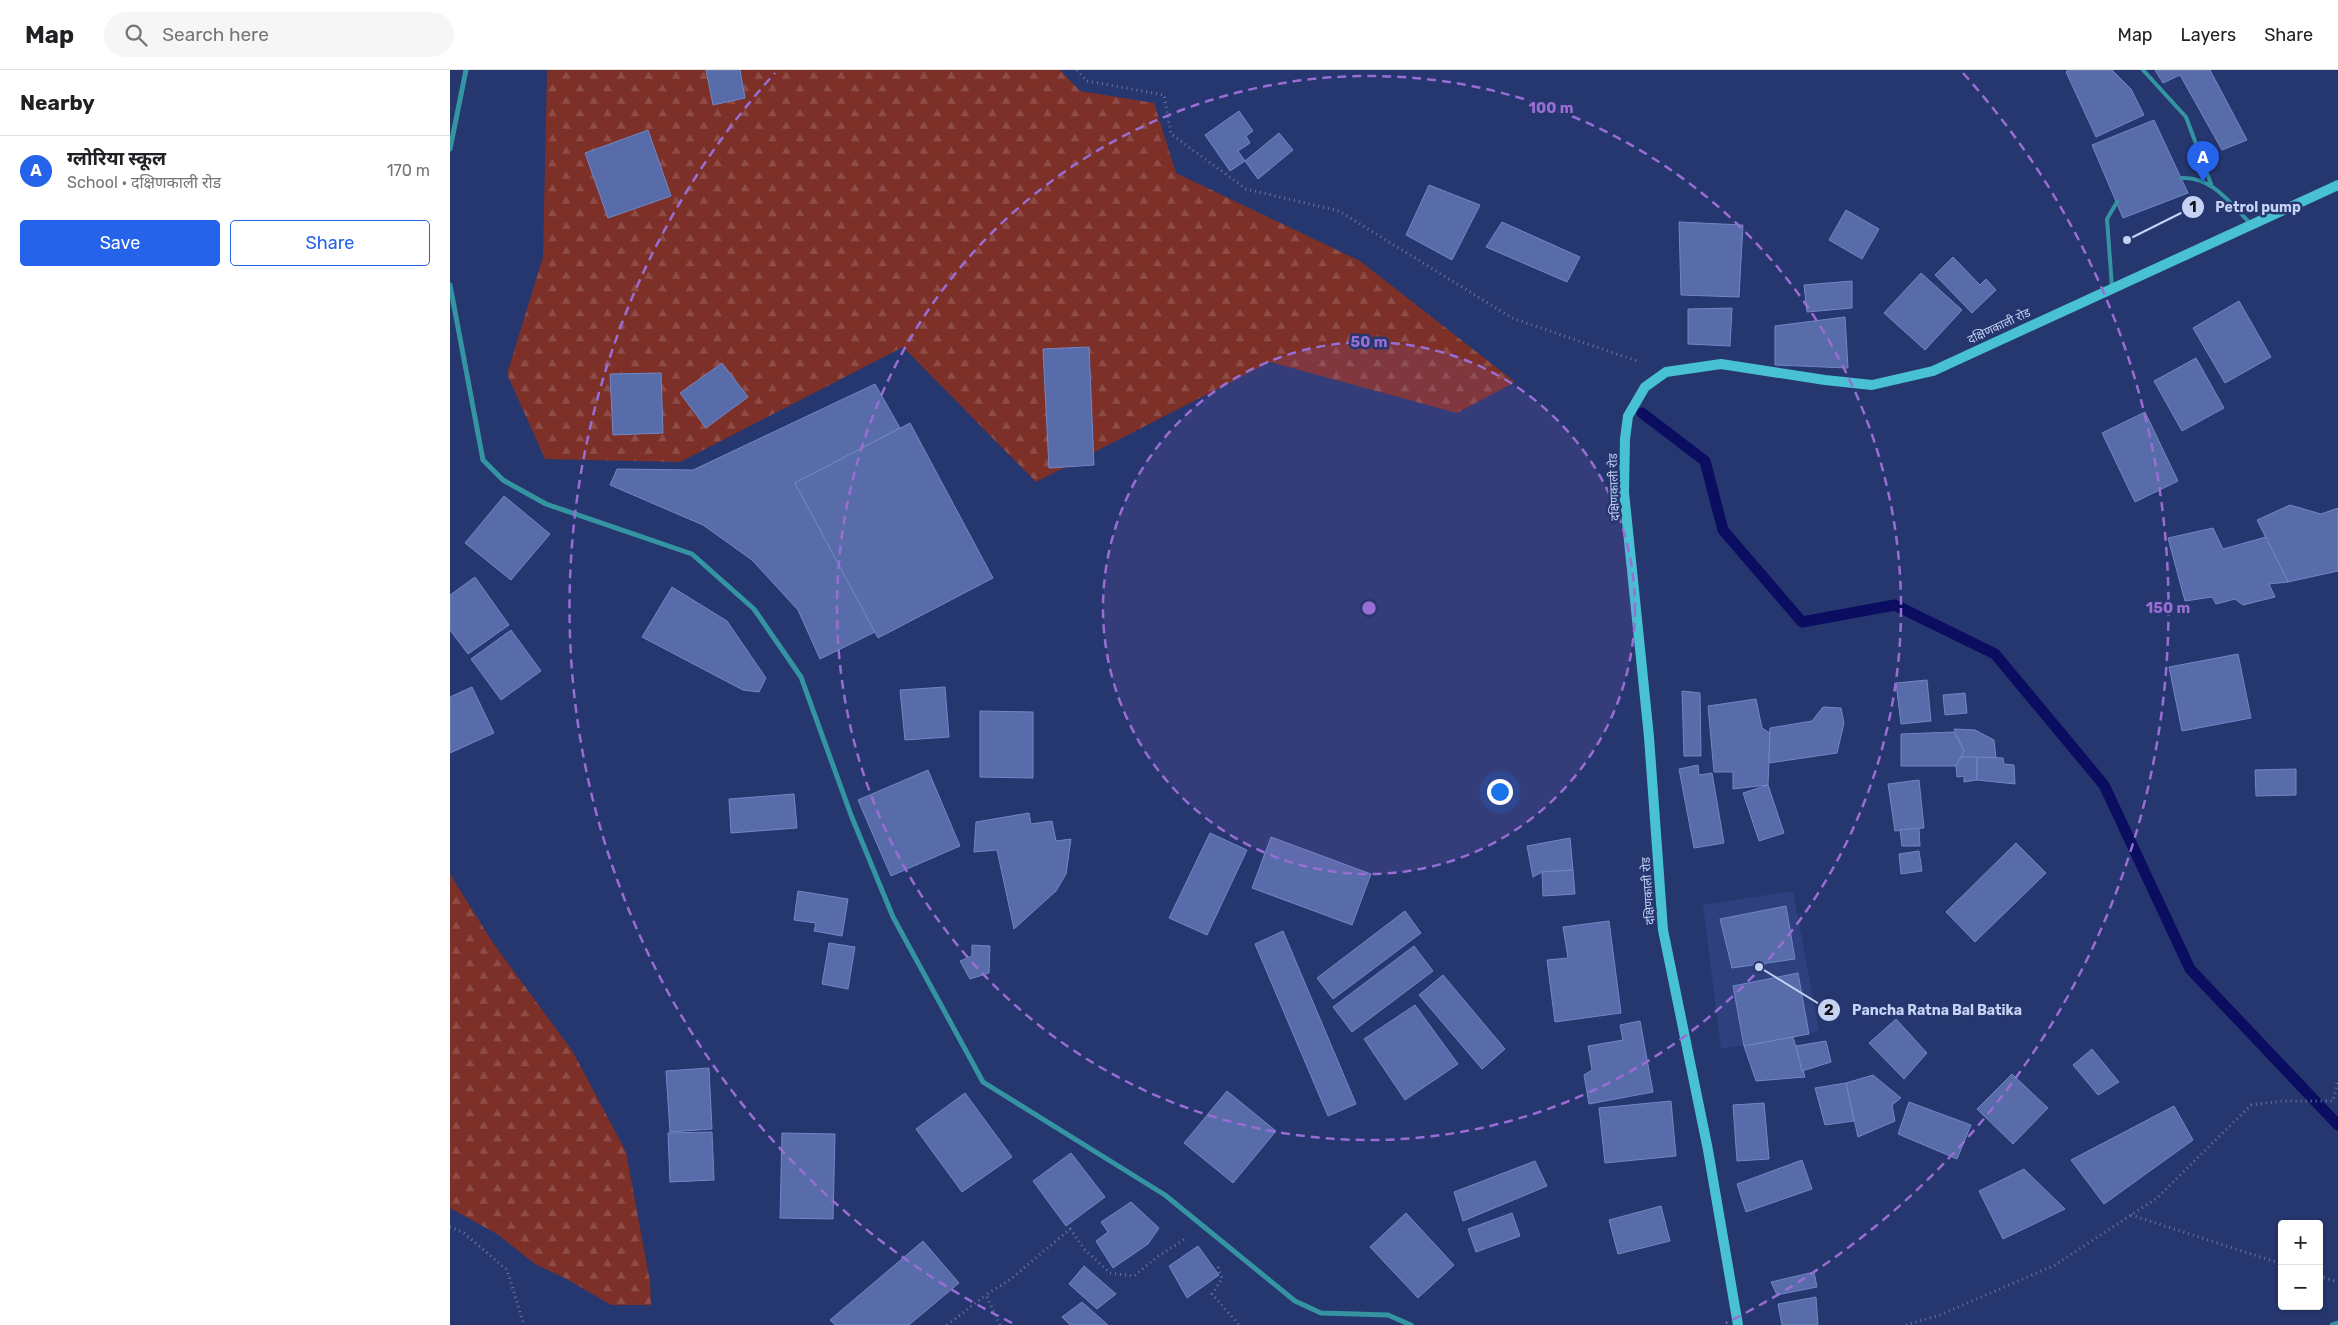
<!DOCTYPE html>
<meta charset="utf-8">
<style>
body{margin:0;font-family:Rubik,"Noto Sans Devanagari",sans-serif;background:#f6f6f6;color:#202124}
.controls{position:absolute;right:15px;bottom:15px;display:grid;overflow:hidden;border-radius:5px;box-shadow:0 1px 4px #0004}
.controls button{width:45px;height:45px;display:grid;place-items:center;padding:0;border:0;border-bottom:1px solid #e0e0e0;background:#fff;color:#202124;font:25px sans-serif}
.you{position:absolute;left:1049px;top:721px;width:18px;height:18px;margin:-12px;border:4px solid #fff;border-radius:50%;background:#1a73e8;box-shadow:0 0 0 8px #1a73e833}
.badge{display:grid;place-items:center;width:32px;height:32px;border-radius:50%;background:#2563eb;color:#fff;font-size:16px;font-weight:700}
.pin{position:absolute;translate:-50% -41px;filter:drop-shadow(0 1px 2px #0008)}
.pin::after{content:'';position:absolute;top:26px;width:18px;height:15px;background:inherit;clip-path:polygon(0 0,100% 0,50% 100%)}
.list{margin:0;padding:0;list-style:none}
h2{display:flex;justify-content:space-between;align-items:center;height:65px;margin:0;padding:0 20px;font-size:21px}
h2 small{font-size:16px;font-weight:400;color:#757577}
.list li{display:grid;grid-template-columns:32px 1fr auto;gap:15px;align-items:center;box-sizing:border-box;height:70px;padding:0 20px;border-top:1px solid #e0e0e0}
.list b{display:block;font-size:19px;white-space:nowrap}
.list p{margin:0;font-size:16px;white-space:nowrap;color:#757577}
.list em{font-size:16px;font-style:normal;color:#757577}
.actions{display:flex;gap:10px;padding:15px 20px}
.actions a{flex:1;padding:11px 0;border:1px solid #2563eb;border-radius:5px;text-align:center;font-size:18px;color:#2563eb}
.actions .main{background:#2563eb;color:#fff}
.icon{flex:none;width:28px;height:28px;fill:none;stroke:currentColor;stroke-width:2;stroke-linecap:round;stroke-linejoin:round}
.map{position:relative;flex:none;width:1888px;height:1255px;overflow:hidden}
header{display:flex;align-items:center;gap:30px;box-sizing:border-box;height:70px;padding:0 25px;background:#fff;border-bottom:1px solid #e0e0e0}
header strong{font-size:24px}
nav{display:flex;gap:28px;margin-inline-start:auto;font-size:18px}
.search{width:350px;height:45px;background:#f6f6f6;display:flex;align-items:center;gap:12px;box-sizing:border-box;padding:0 18px;border-radius:28px;color:#757577;font-size:19px}
main{display:flex}
aside{flex:1;background:#fff}
.map>svg:first-child{display:block}
</style>
<header>
<strong>Map</strong>
<div class="search"><svg class="icon" aria-label="search" viewBox="0 0 24 24"><circle cx="10" cy="10" r="6"/><path d="M15 15l6 6"/></svg>Search here</div>
<nav><a>Map</a><a>Layers</a><a>Share</a></nav>
</header>
<main>
<aside>
<h2>Nearby<small></small></h2>
<ul class="list">
<li><span class="badge">A</span><div><b>ग्लोरिया स्कूल</b><p>School · दक्षिणकाली रोड</p></div><em>170 m</em></li>
</ul>
<div class="actions"><a class="main">Save</a><a>Share</a></div>
</aside>
<div class="map">
<svg width="1888" height="1255" viewBox="0 0 1888 1255">
<defs>
<pattern id="forest-firs" width="22" height="20" patternUnits="userSpaceOnUse" patternTransform="scale(1.25)"><rect width="22" height="20" fill="#7d3028"/><path d="M5 1l3.5 6h-7zM16 11l3.5 6h-7z" fill="#8e4d48"/></pattern>
</defs>
<rect width="100%" height="100%" fill="#26366e"/>
<polygon fill="#2e417e" points="1343,821 1369,960 1359,964 1271,979 1253,835"/>
<g fill="url(#forest-firs)">
<polygon points="97,0 610,0 630,21 704,33 726,103 910,191 1065,312 1007,343 820,292 586,412 453,277 230,392 95,389 57,304 93,187"/>
<polygon points="0,804 43,873 123,982 176,1082 200,1212 201,1235 161,1235 115,1208 85,1194 47,1164 0,1138"/>
</g>
<g fill="none" stroke-linecap="round" stroke-linejoin="round">
<polyline stroke="#0a0d60" stroke-width="11" points="1192,343 1255,391 1273,460 1352,552 1445,535 1545,584 1654,715 1740,899 1888,1055"/>
</g>
<g fill="#586ca9" stroke="#7187c6">
<polygon points="256,0 290,0 295,28 263,35"/>
<polygon points="1618,0 1662,0 1681,19 1694,45 1646,67 1616,2"/>
<polygon points="1705,0 1760,0 1797,70 1772,80 1730,5 1713,13"/>
<polygon points="789,41 803,61 796,66 800,73 788,81 795,91 780,101 755,65"/>
<polygon points="1704,50 1738,123 1673,148 1642,75"/>
<polygon points="198,60 221,126 158,148 135,83"/>
<polygon points="829,63 843,80 808,109 795,91"/>
<polygon points="979,115 1030,135 1002,190 956,165"/>
<polygon points="1396,140 1429,159 1412,189 1379,170"/>
<polygon points="1052,152 1130,187 1117,212 1036,177"/>
<polygon points="1229,152 1293,155 1289,227 1231,225"/>
<polygon points="1503,187 1530,215 1536,209 1546,220 1522,243 1485,205"/>
<polygon points="1471,203 1512,240 1475,280 1434,243"/>
<polygon points="1402,211 1402,238 1357,242 1354,215"/>
<polygon points="1789,231 1821,287 1775,313 1743,258"/>
<polygon points="1282,238 1280,276 1238,274 1238,239"/>
<polygon points="1395,247 1398,298 1325,295 1325,256"/>
<polygon points="639,277 644,395 599,398 593,279"/>
<polygon points="1746,288 1774,338 1732,361 1704,311"/>
<polygon points="272,293 298,327 256,358 230,323"/>
<polygon points="211,303 213,363 163,365 160,304"/>
<polygon points="425,314 450,358 345,413 425,562 370,589 348,540 302,490 253,455 160,415 167,399 243,400"/>
<polygon points="1695,342 1728,411 1685,432 1652,363"/>
<polygon points="460,353 543,508 428,568 345,413"/>
<polygon points="54,426 100,464 61,510 15,473"/>
<polygon points="1840,435 1871,444 1888,438 1888,501 1838,512 1807,450"/>
<polygon points="1763,458 1773,479 1816,467 1838,512 1819,514 1825,527 1793,535 1785,529 1766,534 1762,527 1735,531 1718,468"/>
<polygon points="25,507 59,555 18,584 0,560 0,525"/>
<polygon points="222,517 277,551 316,608 309,622 293,620 192,567"/>
<polygon points="61,560 91,601 51,630 21,589"/>
<polygon points="1788,584 1801,648 1732,661 1719,597"/>
<polygon points="1477,610 1481,651 1451,654 1446,613"/>
<polygon points="22,617 44,663 0,683 0,627"/>
<polygon points="495,617 499,667 455,670 450,620"/>
<polygon points="1232,621 1250,623 1251,686 1234,686"/>
<polygon points="1515,623 1517,643 1495,645 1493,625"/>
<polygon points="1306,629 1312,658 1320,663 1318,715 1283,719 1283,702 1264,702 1258,636"/>
<polygon points="1373,637 1391,638 1394,653 1387,683 1319,693 1320,658 1362,651"/>
<polygon points="530,641 583,642 583,708 530,707"/>
<polygon points="1504,659 1525,660 1544,670 1546,688 1511,687 1514,681"/>
<polygon points="1504,662 1514,681 1506,696 1451,696 1451,664"/>
<polygon points="1511,687 1527,687 1527,710 1514,712 1514,706 1507,707 1506,696"/>
<polygon points="1527,687 1553,688 1554,694 1564,695 1565,714 1527,710"/>
<polygon points="1248,695 1249,705 1262,703 1274,773 1244,778 1229,699"/>
<polygon points="1846,699 1846,725 1806,726 1805,700"/>
<polygon points="478,700 510,776 441,806 408,730"/>
<polygon points="1469,710 1474,758 1445,761 1438,714"/>
<polygon points="1318,715 1334,763 1309,771 1293,723"/>
<polygon points="344,724 347,758 281,763 279,729"/>
<polygon points="579,743 581,754 602,751 606,771 621,769 616,804 606,821 564,859 547,780 524,782 526,752"/>
<polygon points="1469,758 1470,776 1452,776 1450,760"/>
<polygon points="760,763 797,780 757,865 719,848"/>
<polygon points="821,767 921,804 902,855 802,818"/>
<polygon points="1120,768 1123,800 1092,802 1083,807 1077,776"/>
<polygon points="1566,773 1596,803 1525,872 1496,842"/>
<polygon points="1469,781 1472,801 1451,804 1449,784"/>
<polygon points="1123,800 1125,824 1093,826 1092,802"/>
<polygon points="348,821 398,829 392,866 364,861 366,853 344,850"/>
<polygon points="1336,836 1345,889 1282,898 1270,849"/>
<polygon points="955,841 971,863 883,929 867,908"/>
<polygon points="1159,851 1171,943 1105,952 1097,890 1118,888 1113,857"/>
<polygon points="833,861 906,1034 878,1046 805,874"/>
<polygon points="379,873 405,877 398,919 372,914"/>
<polygon points="522,875 540,876 539,903 520,909 510,891 522,886"/>
<polygon points="964,876 983,901 902,962 883,937"/>
<polygon points="1348,903 1359,964 1294,976 1283,916"/>
<polygon points="993,905 1055,979 1032,999 969,925"/>
<polygon points="965,935 1008,994 955,1030 914,969"/>
<polygon points="1446,949 1477,983 1454,1009 1419,973"/>
<polygon points="1190,951 1203,1022 1139,1034 1134,1005 1142,1000 1138,976 1173,970 1170,955"/>
<polygon points="1343,967 1355,1007 1306,1011 1294,976"/>
<polygon points="1376,971 1381,992 1352,1001 1346,976"/>
<polygon points="1642,979 1669,1012 1648,1025 1623,995"/>
<polygon points="259,998 262,1059 220,1062 216,1001"/>
<polygon points="1562,1004 1598,1038 1563,1074 1527,1039"/>
<polygon points="1423,1005 1451,1028 1442,1035 1445,1051 1408,1067 1396,1013"/>
<polygon points="1396,1013 1404,1051 1375,1055 1365,1018"/>
<polygon points="777,1021 826,1061 783,1113 734,1073"/>
<polygon points="515,1023 562,1087 512,1122 466,1059"/>
<polygon points="1221,1031 1226,1086 1155,1093 1149,1038"/>
<polygon points="1459,1032 1521,1055 1507,1089 1448,1064"/>
<polygon points="1314,1033 1319,1089 1287,1091 1283,1035"/>
<polygon points="1724,1036 1743,1070 1654,1134 1621,1090"/>
<polygon points="262,1062 264,1110 220,1112 218,1063"/>
<polygon points="332,1063 385,1064 383,1149 330,1148"/>
<polygon points="621,1083 655,1127 616,1156 583,1111"/>
<polygon points="1352,1090 1362,1119 1296,1142 1287,1114"/>
<polygon points="1085,1091 1097,1116 1013,1151 1004,1122"/>
<polygon points="1574,1099 1615,1139 1553,1169 1529,1121"/>
<polygon points="681,1132 709,1158 698,1174 663,1198 646,1171 658,1162 651,1152"/>
<polygon points="1211,1136 1220,1171 1168,1184 1159,1150"/>
<polygon points="956,1143 1004,1195 968,1228 920,1177"/>
<polygon points="1062,1143 1070,1166 1026,1182 1018,1159"/>
<polygon points="473,1171 509,1213 459,1255 385,1255 380,1250"/>
<polygon points="748,1176 769,1205 737,1228 719,1196"/>
<polygon points="634,1196 666,1224 647,1239 619,1214"/>
<polygon points="1364,1202 1367,1217 1327,1225 1321,1212"/>
<polygon points="1366,1227 1368,1255 1332,1255 1328,1234"/>
<polygon points="632,1232 658,1255 620,1255 612,1247"/>
</g>
<g fill="none" stroke-linecap="round" stroke-linejoin="round">
<g stroke="#6876a5" stroke-width="3" stroke-dasharray="1 4" stroke-linecap="butt">
<polyline points="627,0 637,11 714,25 721,64 796,119 889,141 1062,248 1190,292"/>
<polyline points="1681,1145 1832,1194"/>
<polyline points="0,1157 14,1163 57,1200 74,1255"/>
<polyline points="768,1197 772,1209 762,1224 789,1255"/>
<polyline points="1869,1206 1888,1212"/>
<polyline points="497,1255 536,1225"/>
<polyline points="550,1255 536,1225 561,1209 620,1159 635,1180 660,1203 684,1206 707,1187 736,1168"/>
<polyline points="1456,1255 1490,1245 1605,1195 1707,1128 1801,1035 1832,1031 1883,1031 1888,1010"/>
</g>
<g stroke="#3494a2" stroke-width="4">
<polyline points="1693,0 1736,47 1761,114"/>
<path d="M1731,108C1762,106 1780,133 1800,153"/>
<polyline points="1662,217 1657,149 1667,132"/>
</g>
<g stroke="#3494a2" stroke-width="5">
<polyline points="0,79 16,0"/>
<polyline points="0,215 33,390 53,410 96,434 242,484 304,539 351,607 401,745 443,847 533,1012 715,1125 845,1231 871,1243 938,1245 961,1255"/>
<polyline points="1882,1255 1888,1253"/>
</g>
<polyline stroke="#48c1d3" stroke-width="10" points="1288,1255 1258,1080 1213,860 1199,667 1174,422 1175,369 1178,346 1195,317 1216,302 1271,294 1375,310 1422,315 1483,301 1888,115"/>
</g>
<circle cx="919" cy="538" r="266" fill="#996ed4" fill-opacity=".12"/>
<g fill="none" stroke="#996ed4" stroke-width="2.5" stroke-dasharray="9 6">
<circle cx="919" cy="538" r="266"/>
<circle cx="919" cy="538" r="532"/>
<path d="M562 1253A799 799 0 0 1 325 3M1513 3A799 799 0 0 1 1276 1253"/>
</g>
<g text-anchor="middle" stroke-width="5" stroke-linejoin="round" paint-order="stroke">
<g font-size="12" fill="#c5d2f4" stroke="#26366e">
<text transform="translate(1549 256) rotate(-25)" y="4">दक्षिणकाली रोड</text>
<text transform="translate(1164 417) rotate(-92)" y="4">दक्षिणकाली रोड</text>
<text transform="translate(1198 821) rotate(-94)" y="4">दक्षिणकाली रोड</text>
</g>
</g>
<circle cx="919" cy="538" r="8" fill="#996ed4" stroke="#26366e" stroke-width="2.5"/>
<g font-size="15" text-anchor="middle" font-weight="bold" fill="#996ed4" stroke="#26366e" stroke-width="5" stroke-linejoin="round" paint-order="stroke">
<text x="1101" y="43">100 m</text>
<text x="919" y="277">50 m</text>
<text x="1718" y="543">150 m</text>
</g>
<path fill="none" stroke="#c5d2f4" stroke-width="2" d="M1677 170L1743 137M1309 897L1379 940"/>
<g fill="#c5d2f4" stroke="#26366e" stroke-width="2">
<circle cx="1677" cy="170" r="5"/>
<circle cx="1309" cy="897" r="5"/>
<circle cx="1743" cy="137" r="12"/>
<circle cx="1379" cy="940" r="12"/>
</g>
<g font-size="15" text-anchor="middle" font-weight="bold" fill="#111">
<text x="1743" y="142">1</text>
<text x="1379" y="945">2</text>
</g>
<g font-size="14" text-anchor="middle" font-weight="bold" fill="#c5d2f4" stroke="#26366e" stroke-width="5" stroke-linejoin="round" paint-order="stroke">
<text x="1808" y="142">Petrol pump</text>
<text x="1487" y="945">Pancha Ratna Bal Batika</text>
</g>
</svg>
<div class="controls">
<button>+</button>
<button>−</button>
</div>
<div class="you"></div>
<div class="pin badge" style="left:1753px;top:112px">A</div>
</div>
</main>
